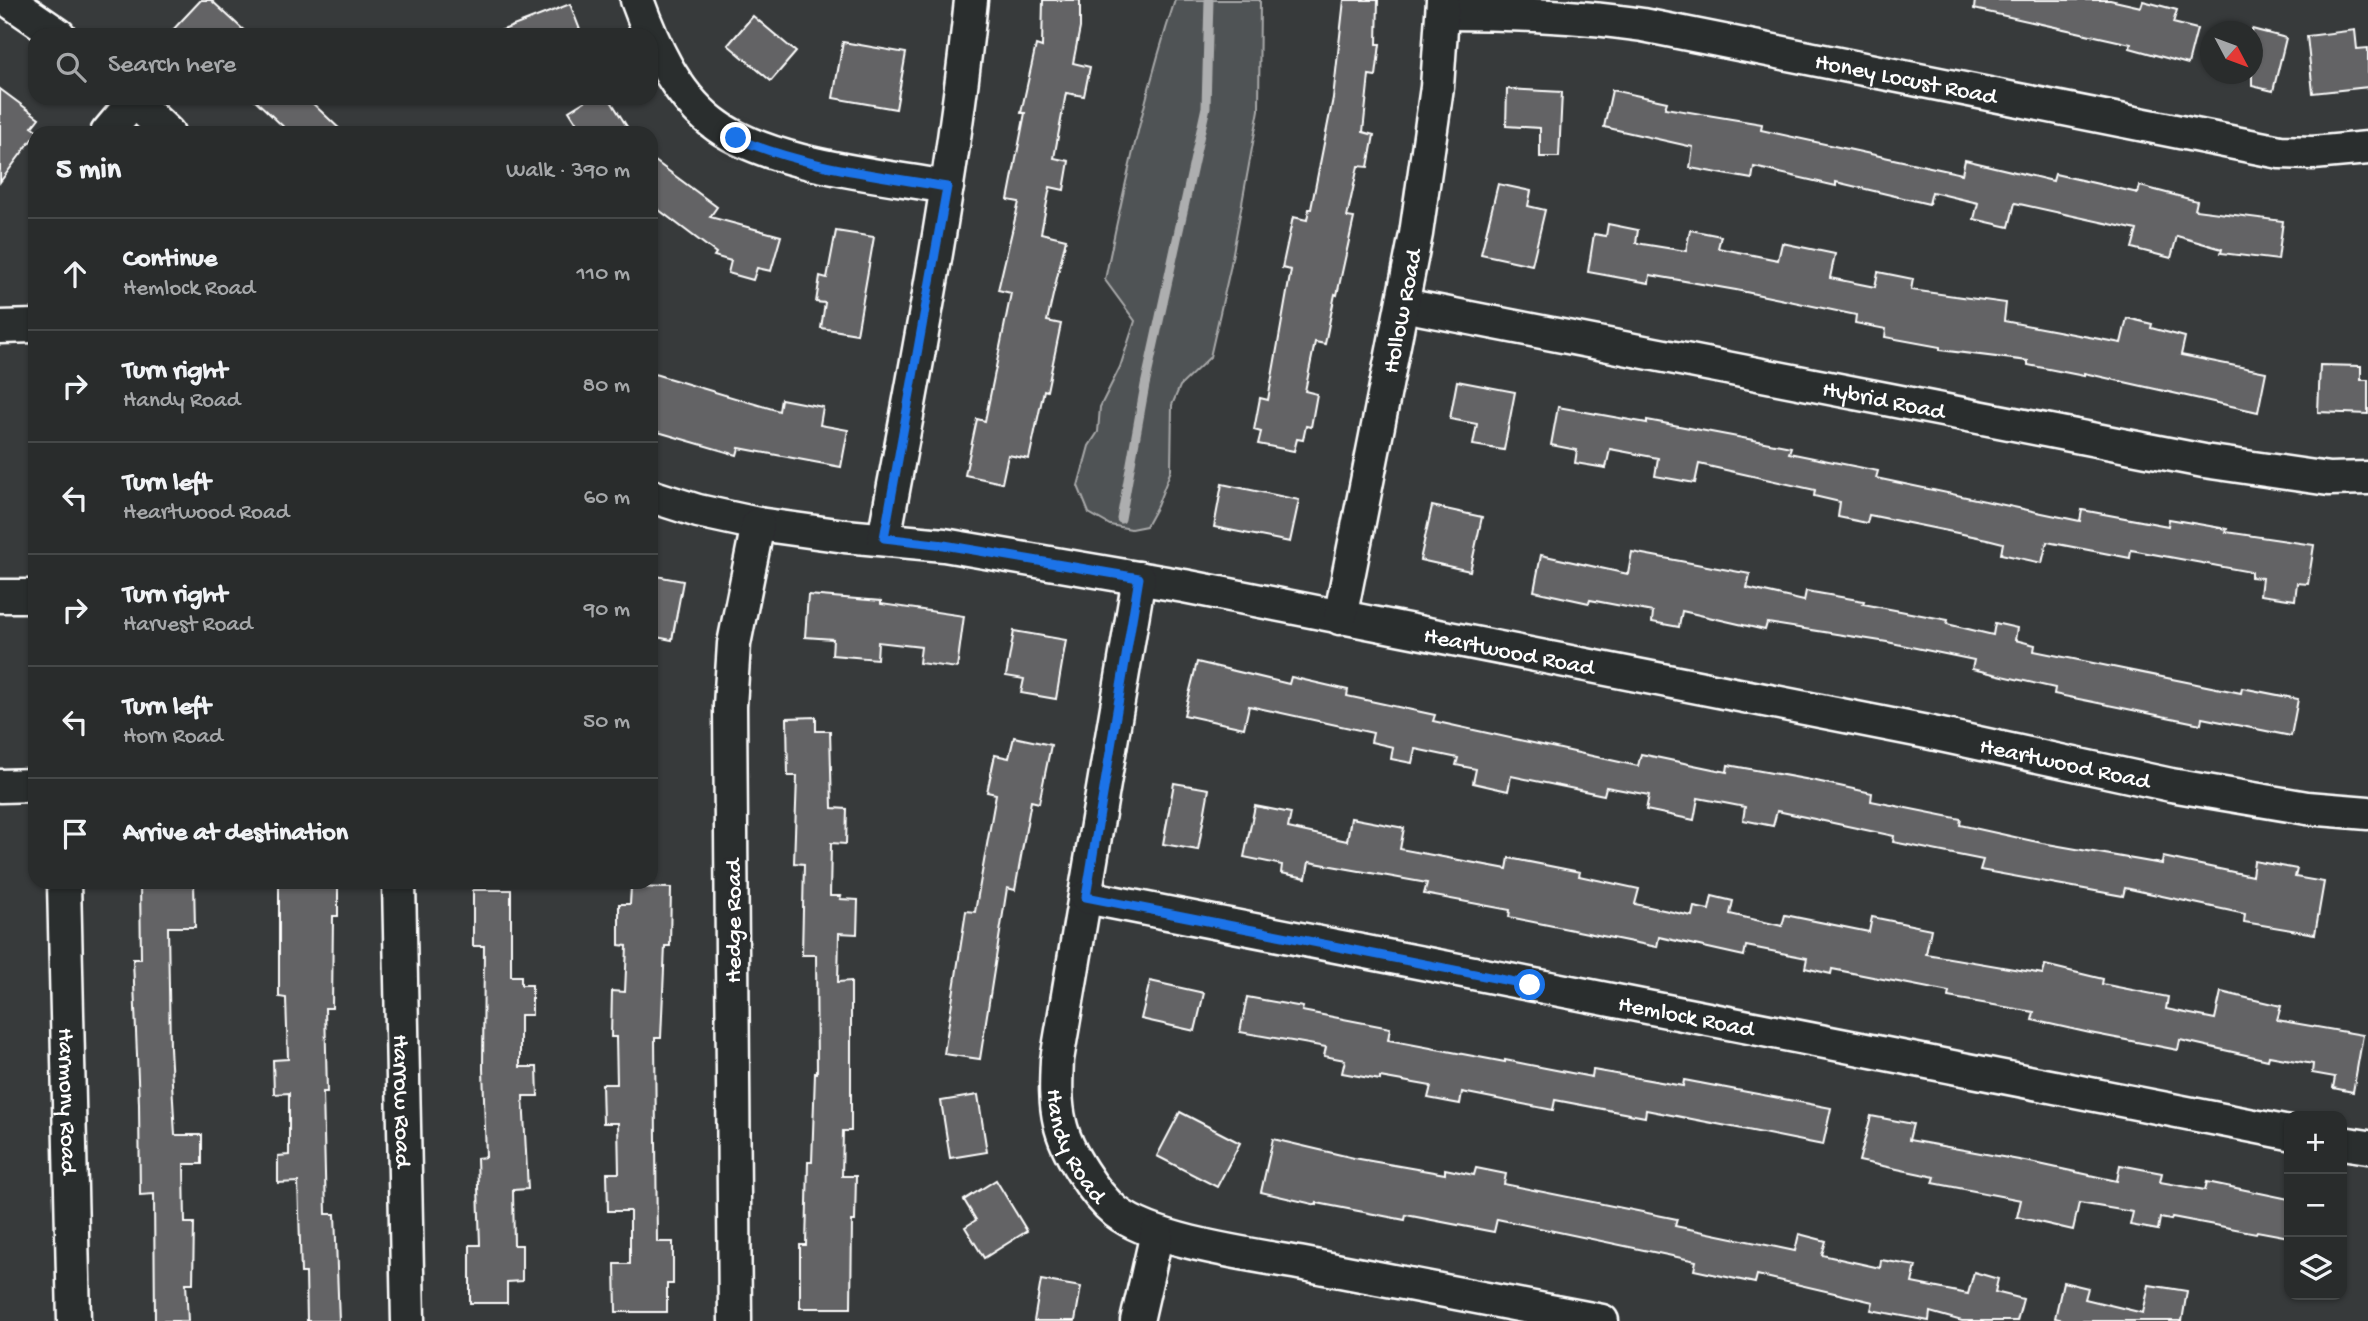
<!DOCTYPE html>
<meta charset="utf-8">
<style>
body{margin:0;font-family:"Gochi Hand",sans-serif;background:#313434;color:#f1f3f6}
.controls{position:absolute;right:21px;bottom:21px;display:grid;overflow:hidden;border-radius:14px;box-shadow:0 2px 5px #0004}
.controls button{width:63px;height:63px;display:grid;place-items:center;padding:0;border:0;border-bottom:2px solid #454848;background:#292c2c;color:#f1f3f6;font:35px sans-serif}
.compass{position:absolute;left:2200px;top:21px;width:63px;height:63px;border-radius:50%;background:#292c2c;box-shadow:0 2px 5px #0004;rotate:131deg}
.stop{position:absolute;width:21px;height:21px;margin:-16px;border:5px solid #1a73e8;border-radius:50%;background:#fff}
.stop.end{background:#1a73e8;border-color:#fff;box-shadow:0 2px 7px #0008}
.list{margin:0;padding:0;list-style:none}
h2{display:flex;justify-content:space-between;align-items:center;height:91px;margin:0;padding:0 28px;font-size:30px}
h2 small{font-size:23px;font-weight:400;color:#a5a7a9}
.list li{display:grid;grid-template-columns:46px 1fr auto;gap:21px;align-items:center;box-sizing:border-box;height:112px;padding:0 28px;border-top:2px solid #454848}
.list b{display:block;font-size:26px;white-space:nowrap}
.list p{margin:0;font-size:23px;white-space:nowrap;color:#a5a7a9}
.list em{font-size:23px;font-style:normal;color:#a5a7a9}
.icon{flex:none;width:38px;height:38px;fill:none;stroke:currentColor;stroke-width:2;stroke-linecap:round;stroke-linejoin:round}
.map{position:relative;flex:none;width:2368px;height:1321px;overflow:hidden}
.search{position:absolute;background:#292c2c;box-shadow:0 2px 5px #0004;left:28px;top:28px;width:630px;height:77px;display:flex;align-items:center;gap:18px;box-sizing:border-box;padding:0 24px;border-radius:21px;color:#a5a7a9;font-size:26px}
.panel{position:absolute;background:#292c2c;box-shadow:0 2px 5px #0004;left:28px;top:126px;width:630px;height:763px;border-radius:21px}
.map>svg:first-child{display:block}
</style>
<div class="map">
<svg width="2368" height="1321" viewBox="0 0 2368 1321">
<rect width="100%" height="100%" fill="#373a3b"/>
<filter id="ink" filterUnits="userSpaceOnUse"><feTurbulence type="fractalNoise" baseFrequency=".0143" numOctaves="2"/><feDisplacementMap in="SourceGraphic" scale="14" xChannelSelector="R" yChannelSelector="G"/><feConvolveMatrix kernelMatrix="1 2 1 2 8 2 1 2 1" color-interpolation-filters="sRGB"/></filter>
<g filter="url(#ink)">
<path fill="#505354" stroke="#a8a9aa" stroke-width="2" d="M1175,0H1260L1259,110L1230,269L1210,357L1180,386L1172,405L1171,470L1157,506L1146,526L1131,529L1110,525L1089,513L1078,486L1089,446L1098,432L1100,407L1120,367L1135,321L1105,280C1124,185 1145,92 1175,0Z"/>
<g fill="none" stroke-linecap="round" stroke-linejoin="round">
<polyline stroke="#adaeaf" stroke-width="9" points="1121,519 1145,385 1206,107 1209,0"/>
</g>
<g fill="#636465" stroke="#fff" stroke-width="2">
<polygon points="201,0 211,0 249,35 168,35"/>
<polygon points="1043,0 1080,0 1080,28 1073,63 1090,67 1084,96 1066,93 1054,158 1069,161 1064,190 1050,187 1041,233 1066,239 1047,321 1061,324 1047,391 1044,390 1029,459 1008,455 1002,483 965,475 977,419 985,421 1011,293 998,290 1019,202 1008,200 1025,113 1021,113 1036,45 1042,47"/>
<polygon points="1344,0 1378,0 1377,44 1380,44 1376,76 1369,75 1363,132 1374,135 1368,167 1358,166 1347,217 1354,218 1337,295 1335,294 1325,344 1315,342 1305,391 1317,394 1311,427 1306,426 1303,440 1297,439 1294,451 1258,444 1261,432 1254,430 1260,398 1268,400 1291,270 1282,268 1293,217 1307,220 1309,209 1311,209 1333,98"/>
<polygon points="1975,0 2110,0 2141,7 2143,1 2177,10 2173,23 2197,29 2188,64 2130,48 2131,44 1974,9"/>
<polygon points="570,4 582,35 495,35 495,33"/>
<polygon points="753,16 796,52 771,81 728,45"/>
<polygon points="2252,29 2286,38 2273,91 2252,86"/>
<polygon points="2355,30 2357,49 2368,48 2368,87 2313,93 2307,36"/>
<polygon points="843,42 906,53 896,109 833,98"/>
<polygon points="0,89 39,118 32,127 38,131 0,182"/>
<polygon points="1507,89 1562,92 1559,157 1540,157 1540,128 1506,126"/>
<polygon points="1612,90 1667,102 1665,108 1762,124 1761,130 1962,174 1965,160 2053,181 2055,174 2138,193 2140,186 2197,201 2195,210 2283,221 2278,260 2221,253 2222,249 2177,236 2171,258 2132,248 2137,230 2015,203 2009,227 1974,219 1978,203 1932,192 1929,204 1836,182 1836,186 1754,167 1752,179 1690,168 1693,147 1604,127"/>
<polygon points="253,98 307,98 344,133 290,133"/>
<polygon points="590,98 609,98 631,133 583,133 569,111"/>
<polygon points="651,158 717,207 710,217 781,236 771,271 757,268 753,280 728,273 731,261 714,256 716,253 651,204"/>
<polygon points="1498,184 1531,191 1528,206 1545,210 1532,265 1481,254"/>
<polygon points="1608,224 1638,230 1636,243 1686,251 1690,230 1721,236 1718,248 1778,260 1782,243 1835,254 1830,278 1875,287 1878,272 1913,279 1911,290 2006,303 2004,321 2121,343 2127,318 2152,324 2151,328 2185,337 2181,355 2266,372 2258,412 2084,373 2084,376 2028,365 2028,361 1940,350 1940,347 1885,337 1886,329 1855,323 1856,315 1736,290 1650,275 1649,283 1588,272 1594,234 1606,236"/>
<polygon points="836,231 874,237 857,334 821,328 825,303 816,302 820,276 827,278"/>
<polygon points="2320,365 2361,366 2361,380 2368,380 2368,414 2318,412"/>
<polygon points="651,373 779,411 781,399 823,407 820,425 848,430 841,467 739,448 737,455 651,430"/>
<polygon points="1457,381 1515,392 1504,450 1473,445 1477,424 1450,419"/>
<polygon points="1558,407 1647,423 1647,420 1791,447 1789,453 1878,471 1876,478 2080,521 2082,510 2168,526 2169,519 2227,529 2226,532 2314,545 2308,584 2297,583 2295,600 2260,595 2262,578 2251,577 2251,572 2131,550 2130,558 2047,542 2042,563 2001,554 2003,543 1987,539 1869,515 1867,523 1838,517 1840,502 1814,496 1815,490 1699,464 1695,483 1655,476 1658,458 1610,449 1606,468 1575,463 1577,450 1551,445"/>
<polygon points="1222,484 1299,500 1290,542 1214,527"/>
<polygon points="1432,506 1482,517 1470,571 1420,560"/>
<polygon points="1632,552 1750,574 1747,588 1804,601 1806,591 1864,601 1863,604 1948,620 1947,624 1993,635 1995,623 2017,628 2015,640 2035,645 2034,651 2241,693 2242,688 2298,699 2291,736 2202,718 2201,724 2054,694 2055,688 1972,669 1974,660 1887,642 1767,623 1765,630 1682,611 1679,627 1652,622 1653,612 1590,600 1589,603 1534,591 1541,555 1628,574"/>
<polygon points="651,575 683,581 672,640 651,636"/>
<polygon points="808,595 881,601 881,604 964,616 957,668 919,663 921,647 878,642 877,659 832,655 833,639 805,637"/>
<polygon points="1014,631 1066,640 1056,699 1021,693 1024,679 1006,676"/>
<polygon points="1197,662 1289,684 1291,677 1348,690 1347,696 1435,715 1433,721 1638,766 1641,754 1727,772 1728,765 1816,781 1872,793 1871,801 1961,819 1960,825 2042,843 2162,864 2163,857 2252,876 2254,861 2297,869 2295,877 2324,882 2315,934 2244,922 2245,914 2125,888 2123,896 1980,870 1983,860 1893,842 1894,836 1777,811 1773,826 1743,820 1745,807 1698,798 1694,820 1646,810 1649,795 1606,787 1604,795 1511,776 1508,791 1473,783 1476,769 1456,765 1458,758 1415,749 1412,763 1391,759 1393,747 1371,742 1373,733 1249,706 1244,728 1184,715"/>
<polygon points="816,717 816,731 830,731 832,808 847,809 846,844 831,843 830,896 841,896 840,899 858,900 857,934 839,933 838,982 851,981 851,1131 843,1131 842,1176 856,1176 855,1221 852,1221 851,1308 800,1308 800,1245 806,1245 808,1162 812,1162 815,1073 817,1073 816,955 802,955 804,864 794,863 797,776 788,776 787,718"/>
<polygon points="1014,737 1051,745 1039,803 1031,801 1015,890 1007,888 980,1059 944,1054 966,911 975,912 996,794 987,792 995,755 1009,758"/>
<polygon points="1174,783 1209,789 1198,850 1163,844"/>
<polygon points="1255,806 1291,813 1288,828 1347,841 1351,818 1404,828 1400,849 1507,869 1509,858 1580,872 1579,876 1639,889 1635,904 1692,916 1694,907 1709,910 1712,896 1733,901 1730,914 1782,926 1785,915 1869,932 1872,917 1931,929 1926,954 2043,974 2045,965 2103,979 2102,984 2168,997 2166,1009 2215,1019 2221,992 2281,1006 2277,1020 2363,1035 2353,1092 2333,1088 2335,1077 2312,1073 2313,1064 2269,1056 2268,1060 2180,1040 2178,1050 2090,1033 2032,1020 2034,1012 1948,997 1949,992 1832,969 1831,974 1805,968 1807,958 1746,946 1744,956 1659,937 1657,947 1509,917 1510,910 1424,894 1427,883 1309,862 1306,878 1281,873 1282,865 1244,857"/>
<polygon points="140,882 194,882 195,927 168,927 170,1048 175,1135 202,1135 202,1164 184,1164 185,1223 194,1223 193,1283 186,1283 188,1321 155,1321 154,1194 140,1195 139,1104 133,959 141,959"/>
<polygon points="299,882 338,882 338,916 333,916 332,1008 325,1008 327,1092 323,1092 326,1214 335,1214 339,1321 307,1321 306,1273 301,1273 298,1182 278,1183 278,1156 289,1155 289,1093 274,1094 273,1060 288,1059 286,998 279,997 279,885 299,885"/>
<polygon points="631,887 671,888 670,946 665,946 661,1038 655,1038 657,1242 673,1242 673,1284 667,1284 667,1312 616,1312 615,1264 630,1264 630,1211 608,1211 607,1173 619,1173 618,1123 603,1123 602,1084 617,1084 616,1037 611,1037 612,991 625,992 627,946 619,945 619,904 630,904"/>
<polygon points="473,890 511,890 511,976 521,976 521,985 532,985 532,1015 520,1015 520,1067 537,1067 538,1096 523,1096 528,1189 513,1190 514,1245 522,1245 522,1281 507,1282 507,1303 470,1303 470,1245 480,1245 477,1158 486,1157 483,1069 484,946 473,946"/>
<polygon points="1150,981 1204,993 1195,1031 1141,1019"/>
<polygon points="1247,997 1303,1007 1302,1011 1390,1028 1388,1040 1505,1062 1505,1060 1592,1077 1593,1070 1683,1086 1684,1080 1831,1108 1823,1145 1646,1110 1645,1117 1555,1100 1553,1110 1462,1092 1460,1104 1428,1098 1431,1086 1380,1077 1380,1080 1342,1073 1345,1060 1324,1056 1326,1047 1240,1032"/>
<polygon points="978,1095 987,1152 950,1158 941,1101"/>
<polygon points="1180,1112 1240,1143 1217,1187 1157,1156"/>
<polygon points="1871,1116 1913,1124 1909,1140 2030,1162 2117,1181 2120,1165 2162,1173 2160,1182 2205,1190 2207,1182 2289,1199 2289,1237 2257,1231 2256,1233 2172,1217 2171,1220 2160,1218 2158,1230 2130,1225 2133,1212 2079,1203 2073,1230 2017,1217 2021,1200 1933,1183 1935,1177 1859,1161"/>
<polygon points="1273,1139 1354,1158 1445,1174 1445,1169 1474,1175 1476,1168 1506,1174 1504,1184 1677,1219 1675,1226 1795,1251 1799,1234 1826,1241 1822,1255 1880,1268 1881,1260 1916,1266 1912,1283 1968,1294 1974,1272 1998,1279 1995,1292 2023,1299 2017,1321 1962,1321 1930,1312 1929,1321 1871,1310 1873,1302 1757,1275 1755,1283 1694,1270 1696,1261 1497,1219 1494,1232 1406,1215 1405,1220 1317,1203 1317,1205 1261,1192"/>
<polygon points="996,1180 1027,1231 984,1258 965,1227 976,1220 964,1200"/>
<polygon points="1041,1280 1081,1287 1075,1321 1034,1321"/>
<polygon points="2063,1282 2088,1288 2085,1299 2143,1313 2149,1285 2187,1291 2182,1321 2068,1321 2055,1318"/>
</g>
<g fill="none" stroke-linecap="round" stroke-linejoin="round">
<g stroke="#fff" stroke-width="37">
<g id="minor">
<polyline points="8,0 59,35"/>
<path d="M637,0C653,44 674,92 712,122C765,165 880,175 947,187"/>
<path id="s1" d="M1443,13C1510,13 1576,15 1643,25L2280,152L2313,153L2368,148"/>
<polyline points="131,98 168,133"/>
<polyline points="107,133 134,101"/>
<path id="s2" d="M1403,305L2204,461L2329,479L2368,478"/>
<polyline points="0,327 35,326"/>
<path id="s3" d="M651,496L698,511L758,524L845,536L944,545L1184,586L1927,732L2171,785L2307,808L2368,813"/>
<path d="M884,539C917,360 953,181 971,0"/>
<path id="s4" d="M1139,578L1057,1060C1056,1081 1055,1102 1060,1123C1066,1151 1094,1194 1116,1212C1154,1242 1254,1255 1304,1264C1403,1283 1502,1302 1602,1321"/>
<polyline points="0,596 35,596"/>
<path id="s5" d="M1340,618L1416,234L1437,87L1443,0"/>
<polyline points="0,786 35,785"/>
<path id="s6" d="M64,882L74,1321"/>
<path id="s7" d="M399,882L408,1321"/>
<path id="s8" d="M1086,897L2289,1133"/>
<polyline points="2342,1143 2368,1147"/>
<polyline points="735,1321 730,706 734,644 758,524"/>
<polyline points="1137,1321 1157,1233"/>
</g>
</g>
<use href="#minor" stroke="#2a2d2e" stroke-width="32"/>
</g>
</g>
<g fill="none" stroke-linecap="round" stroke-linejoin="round" filter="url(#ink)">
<path stroke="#1a73e8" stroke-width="9" d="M736,138C802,167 876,175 947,187L884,538L944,545L1139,578L1086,897L1530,985"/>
</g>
<g text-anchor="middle" stroke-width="7" stroke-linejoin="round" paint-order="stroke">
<g font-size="24" fill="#fff" stroke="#2a2d2e">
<text dy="8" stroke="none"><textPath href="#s1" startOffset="469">Honey Locust Road</textPath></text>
<text dy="8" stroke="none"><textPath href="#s5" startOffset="313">Hollow Road</textPath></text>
<text dy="8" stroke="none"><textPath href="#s2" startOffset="490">Hybrid Road</textPath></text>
<text dy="8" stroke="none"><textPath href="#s3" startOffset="873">Heartwood Road</textPath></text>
<text dy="8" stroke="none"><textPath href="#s3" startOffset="1440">Heartwood Road</textPath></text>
<text transform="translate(732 921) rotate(-90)" y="8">Hedge Road</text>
<text dy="8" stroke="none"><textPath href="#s8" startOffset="612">Hemlock Road</textPath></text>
<text dy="8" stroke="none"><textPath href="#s7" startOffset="219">Harrow Road</textPath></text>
<text dy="8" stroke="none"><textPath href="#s6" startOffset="219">Harmony Road</textPath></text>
<text dy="8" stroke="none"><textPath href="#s4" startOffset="579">Handy Road</textPath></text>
</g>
</g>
</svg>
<div class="controls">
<button>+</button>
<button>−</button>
<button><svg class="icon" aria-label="layers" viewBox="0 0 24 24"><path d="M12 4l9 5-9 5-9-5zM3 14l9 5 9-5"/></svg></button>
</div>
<svg class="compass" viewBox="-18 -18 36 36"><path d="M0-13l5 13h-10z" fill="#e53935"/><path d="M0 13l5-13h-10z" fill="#a5a7a9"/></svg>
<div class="stop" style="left:1530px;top:985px"></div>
<div class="stop end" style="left:736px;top:138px"></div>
<div class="search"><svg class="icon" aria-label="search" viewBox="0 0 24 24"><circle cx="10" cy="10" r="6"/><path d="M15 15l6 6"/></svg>Search here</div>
<section class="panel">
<h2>5 min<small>Walk · 390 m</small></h2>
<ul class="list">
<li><svg class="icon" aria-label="ahead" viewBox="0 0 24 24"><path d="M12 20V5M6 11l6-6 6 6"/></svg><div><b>Continue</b><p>Hemlock Road</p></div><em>110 m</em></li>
<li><svg class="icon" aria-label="right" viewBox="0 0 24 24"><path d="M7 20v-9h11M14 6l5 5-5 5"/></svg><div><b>Turn right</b><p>Handy Road</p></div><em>80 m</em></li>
<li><svg class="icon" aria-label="left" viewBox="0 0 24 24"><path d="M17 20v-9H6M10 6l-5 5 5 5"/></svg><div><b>Turn left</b><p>Heartwood Road</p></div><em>60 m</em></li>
<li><svg class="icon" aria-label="right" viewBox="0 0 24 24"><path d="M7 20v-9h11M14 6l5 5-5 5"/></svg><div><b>Turn right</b><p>Harvest Road</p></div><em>90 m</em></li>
<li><svg class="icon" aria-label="left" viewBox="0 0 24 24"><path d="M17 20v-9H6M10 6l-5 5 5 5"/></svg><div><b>Turn left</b><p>Horn Road</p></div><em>50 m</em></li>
<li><svg class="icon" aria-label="arrive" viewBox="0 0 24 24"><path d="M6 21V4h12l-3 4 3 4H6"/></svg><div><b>Arrive at destination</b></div></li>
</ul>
</section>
</div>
